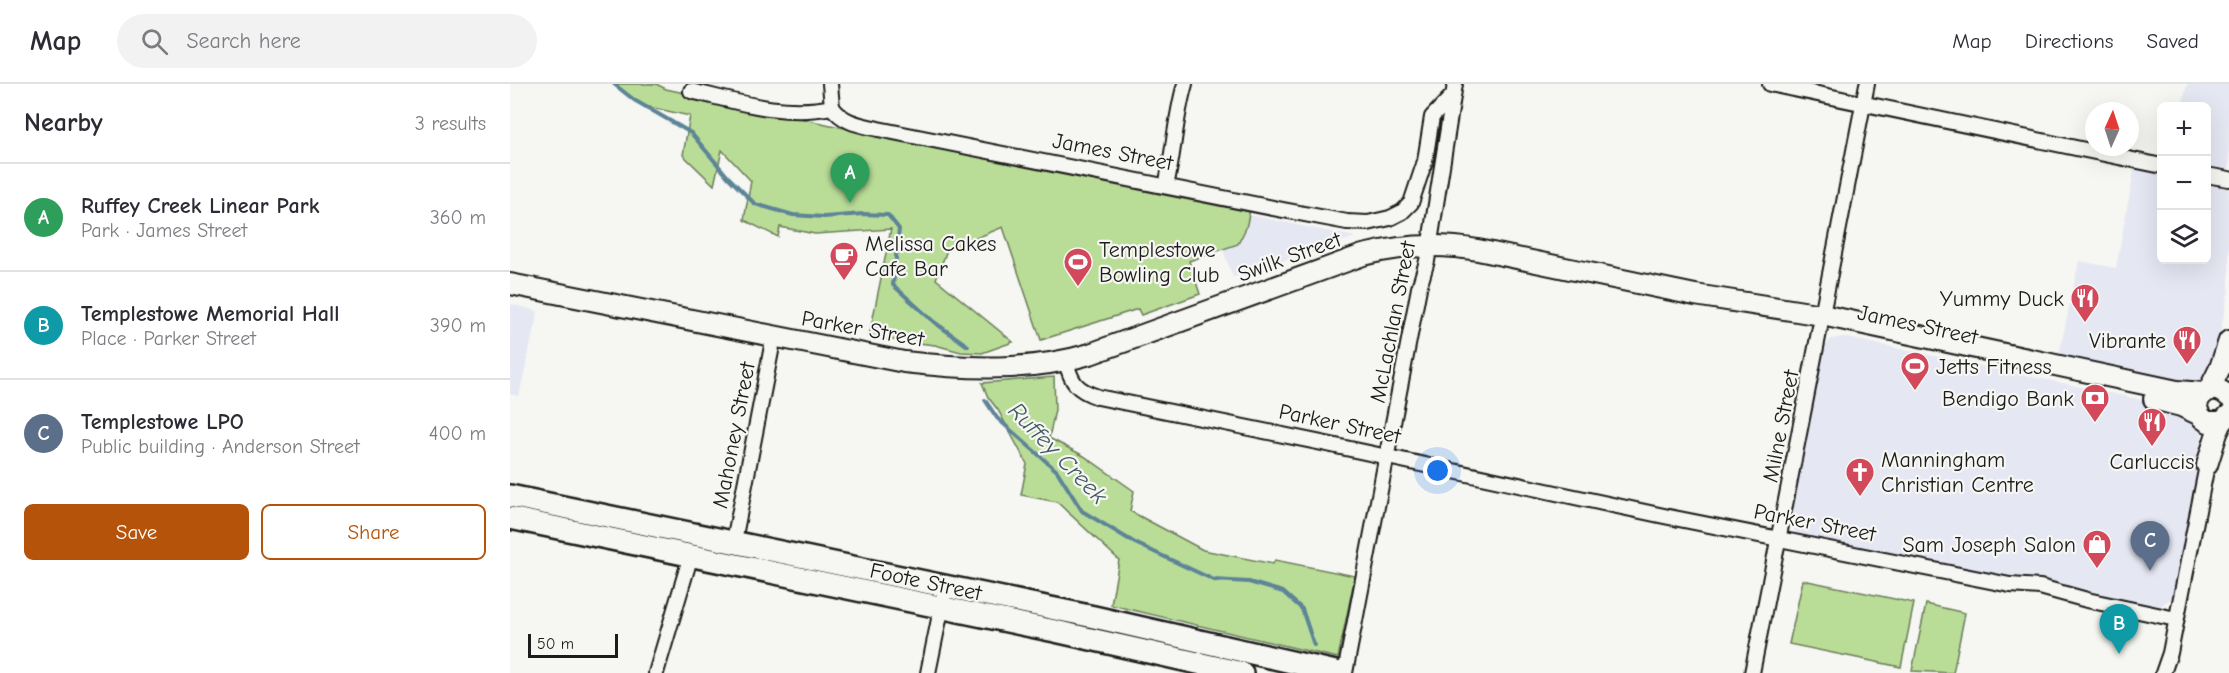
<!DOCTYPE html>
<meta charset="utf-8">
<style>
body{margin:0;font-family:"Comic Neue",sans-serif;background:#f2f2f3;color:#2b2b33}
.controls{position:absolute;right:18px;top:18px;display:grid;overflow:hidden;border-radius:9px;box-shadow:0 6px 24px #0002}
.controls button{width:54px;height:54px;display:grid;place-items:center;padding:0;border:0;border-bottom:2px solid #e1e1e2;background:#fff;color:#2b2b33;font:30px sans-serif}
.compass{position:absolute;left:1575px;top:18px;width:54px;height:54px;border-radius:50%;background:#fff;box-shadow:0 6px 24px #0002;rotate:3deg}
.scale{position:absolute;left:18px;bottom:15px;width:90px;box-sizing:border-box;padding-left:6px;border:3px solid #1c1c1c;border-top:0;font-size:16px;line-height:21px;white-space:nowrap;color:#1c1c1c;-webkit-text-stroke:4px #f6f6f2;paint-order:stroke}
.you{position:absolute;left:928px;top:387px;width:21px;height:21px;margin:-15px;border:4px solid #fff;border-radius:50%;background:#1a73e8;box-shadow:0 0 0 9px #1a73e833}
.badge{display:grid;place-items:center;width:39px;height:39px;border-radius:50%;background:#b45309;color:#fff;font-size:20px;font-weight:700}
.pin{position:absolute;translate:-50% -50px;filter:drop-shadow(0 2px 3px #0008)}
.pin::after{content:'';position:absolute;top:32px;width:21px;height:18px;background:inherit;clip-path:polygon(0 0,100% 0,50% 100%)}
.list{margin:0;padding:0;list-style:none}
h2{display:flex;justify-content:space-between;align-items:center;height:78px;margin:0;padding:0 24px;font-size:26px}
h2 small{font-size:20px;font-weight:400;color:#7c7c81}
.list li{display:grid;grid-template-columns:39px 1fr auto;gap:18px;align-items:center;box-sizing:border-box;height:108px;padding:0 24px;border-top:2px solid #e1e1e2}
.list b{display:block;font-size:22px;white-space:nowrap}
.list p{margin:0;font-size:20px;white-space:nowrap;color:#7c7c81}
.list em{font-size:20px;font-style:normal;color:#7c7c81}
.actions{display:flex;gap:12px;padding:18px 24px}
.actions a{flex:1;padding:14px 0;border:2px solid #b45309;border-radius:9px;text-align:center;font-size:21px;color:#b45309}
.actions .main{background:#b45309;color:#fff}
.icon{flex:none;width:33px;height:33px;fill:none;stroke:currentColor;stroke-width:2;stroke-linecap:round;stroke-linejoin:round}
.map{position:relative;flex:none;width:1719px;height:589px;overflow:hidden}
header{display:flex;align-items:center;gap:36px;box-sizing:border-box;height:84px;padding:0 30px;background:#fff;border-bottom:2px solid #e1e1e2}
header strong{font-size:28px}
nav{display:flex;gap:33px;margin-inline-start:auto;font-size:21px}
.search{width:420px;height:54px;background:#f2f2f3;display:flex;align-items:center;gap:15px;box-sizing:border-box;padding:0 21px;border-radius:33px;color:#7c7c81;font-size:22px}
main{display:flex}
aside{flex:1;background:#fff}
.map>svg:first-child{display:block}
</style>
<header>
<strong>Map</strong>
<div class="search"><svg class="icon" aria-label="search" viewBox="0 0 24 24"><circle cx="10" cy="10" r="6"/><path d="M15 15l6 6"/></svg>Search here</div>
<nav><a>Map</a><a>Directions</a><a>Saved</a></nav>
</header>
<main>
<aside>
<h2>Nearby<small>3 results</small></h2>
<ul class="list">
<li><span class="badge" style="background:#2e9e5b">A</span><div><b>Ruffey Creek Linear Park</b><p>Park · James Street</p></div><em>360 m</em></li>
<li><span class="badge" style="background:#0f9aa8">B</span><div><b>Templestowe Memorial Hall</b><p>Place · Parker Street</p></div><em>390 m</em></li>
<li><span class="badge" style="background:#5c6f8a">C</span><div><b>Templestowe LPO</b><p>Public building · Anderson Street</p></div><em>400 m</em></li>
</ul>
<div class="actions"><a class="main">Save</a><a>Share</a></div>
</aside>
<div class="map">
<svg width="1719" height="589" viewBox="0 0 1719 589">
<rect width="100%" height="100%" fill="#f6f6f2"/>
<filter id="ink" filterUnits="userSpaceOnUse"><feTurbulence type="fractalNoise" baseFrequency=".0167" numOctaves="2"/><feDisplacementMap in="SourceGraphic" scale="12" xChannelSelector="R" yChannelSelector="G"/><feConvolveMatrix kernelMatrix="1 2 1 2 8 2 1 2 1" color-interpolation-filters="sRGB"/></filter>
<g filter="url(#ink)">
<g fill="#e5e7f3">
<polygon points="1677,0 1719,0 1719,204 1703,286 1691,304 1549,271 1569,177 1606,184 1627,71 1651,76 1652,176 1696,176 1696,22 1672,22"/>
<polygon points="739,131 845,153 723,193 713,166 728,160 736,144"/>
<polygon points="0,220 28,227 9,312 0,310"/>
<polygon points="1333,253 1666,323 1691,345 1693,372 1662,514 1650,522 1636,521 1572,508 1562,503 1515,493 1506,496 1293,453 1286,449 1280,439 1280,430 1312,267 1321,255"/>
</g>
<g fill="#b9dd97" stroke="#6a7c5a" stroke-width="1.5">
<polygon points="104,0 146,0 156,5 417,62 740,126 736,144 728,160 679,177 690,210 631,231 628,225 531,256 493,143 437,166 426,195 503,258 472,269 451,268 425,261 359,253 381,145 305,150 270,143 268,153 234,136 241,97 212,66 204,101 173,71 180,32 135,22"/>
<polygon points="544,293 545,326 539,354 574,372 624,407 620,427 693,466 763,480 765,476 845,492 828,574 601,521 609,476 547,418 511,411 517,380 488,326 478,313 472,299"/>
<polygon points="1293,496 1404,519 1391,583 1279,560"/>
<polygon points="1416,520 1455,529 1443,589 1402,587"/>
</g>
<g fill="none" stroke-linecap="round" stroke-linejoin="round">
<g stroke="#5d8497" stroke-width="4">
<polyline points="104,0 124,16 181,49 218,93 245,120 283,131 314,133 353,130 378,131 389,145 383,201 424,238 458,262"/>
<polyline points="475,316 487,334 547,387 572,427 625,459 704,496 739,498 773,508 792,525 804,561"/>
</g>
<g stroke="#1c1c1c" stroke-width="18">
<g id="street">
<polyline points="320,0 322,23"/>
<polyline points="1260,0 1652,82"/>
<path d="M181,7C228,18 274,33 322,23C333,39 351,41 368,45L773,126L837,138L858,139L880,134L892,128L901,119L915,77L922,33L942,12"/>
<polyline points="1696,91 1719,95"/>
<path d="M656,102C664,68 665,34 675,0"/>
<polyline points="1312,231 1357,0"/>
<path d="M556,277C561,299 567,306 588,313L812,359L1154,432L1500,501L1530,503L1577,516L1666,535"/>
<polyline points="224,457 264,252"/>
<polyline points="146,589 181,471"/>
<polyline points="418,589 436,501"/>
<polyline points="835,589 909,204 917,177 945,0"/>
<polyline points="1242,589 1310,243"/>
<polyline points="1653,589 1660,569 1697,381"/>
</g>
</g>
<g stroke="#1c1c1c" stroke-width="24">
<g id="secondary">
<path d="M0,200L394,278C456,285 520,288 580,270L853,171C892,161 929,159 968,166L1185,211L1312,231L1667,307L1694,309"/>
<polyline points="1699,306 1710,284 1719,257"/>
<path d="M1719,313C1699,291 1672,324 1698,338H1712L1719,331"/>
<polyline points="1644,315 1671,322 1690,331"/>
<polyline points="1697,381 1707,349 1712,338"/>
</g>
</g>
<g stroke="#1c1c1c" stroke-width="26">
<g id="primary">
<polyline points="0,412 584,533 830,589"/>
<polyline points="0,434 545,547 732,589"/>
</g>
</g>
<use href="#street" stroke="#f6f6f2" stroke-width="14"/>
<use href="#secondary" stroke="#f6f6f2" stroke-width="20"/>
<use href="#primary" stroke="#f6f6f2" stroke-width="21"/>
</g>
</g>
<defs>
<g id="cafe-pin" transform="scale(1.5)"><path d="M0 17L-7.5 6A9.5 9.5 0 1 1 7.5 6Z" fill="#d1495b" stroke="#f6f6f2"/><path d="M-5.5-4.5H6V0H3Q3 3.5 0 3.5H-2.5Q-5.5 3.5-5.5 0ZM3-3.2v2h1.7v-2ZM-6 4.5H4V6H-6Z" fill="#fff"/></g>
<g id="stadium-pin" transform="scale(1.5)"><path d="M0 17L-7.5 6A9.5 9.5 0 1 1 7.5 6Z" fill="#d1495b" stroke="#f6f6f2"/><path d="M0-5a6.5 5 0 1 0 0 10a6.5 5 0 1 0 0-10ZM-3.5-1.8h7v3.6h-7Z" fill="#fff"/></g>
<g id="restaurant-pin" transform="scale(1.5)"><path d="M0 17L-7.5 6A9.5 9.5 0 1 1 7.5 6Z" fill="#d1495b" stroke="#f6f6f2"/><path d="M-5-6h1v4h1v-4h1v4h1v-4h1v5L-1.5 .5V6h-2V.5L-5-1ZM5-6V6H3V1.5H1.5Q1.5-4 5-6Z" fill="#fff"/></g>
<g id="bank-pin" transform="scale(1.5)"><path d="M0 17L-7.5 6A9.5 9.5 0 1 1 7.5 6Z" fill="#d1495b" stroke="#f6f6f2"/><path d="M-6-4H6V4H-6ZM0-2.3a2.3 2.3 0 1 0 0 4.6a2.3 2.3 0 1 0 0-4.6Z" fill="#fff"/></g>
<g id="church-pin" transform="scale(1.5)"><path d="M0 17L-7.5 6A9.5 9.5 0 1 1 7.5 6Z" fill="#d1495b" stroke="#f6f6f2"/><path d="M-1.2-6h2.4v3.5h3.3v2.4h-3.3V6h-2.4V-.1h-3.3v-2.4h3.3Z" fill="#fff"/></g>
<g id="shop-pin" transform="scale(1.5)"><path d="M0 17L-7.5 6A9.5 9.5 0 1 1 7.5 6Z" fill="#d1495b" stroke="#f6f6f2"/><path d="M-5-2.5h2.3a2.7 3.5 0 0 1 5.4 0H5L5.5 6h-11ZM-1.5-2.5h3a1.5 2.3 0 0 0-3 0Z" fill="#fff"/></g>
</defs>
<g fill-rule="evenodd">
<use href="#cafe-pin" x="334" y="172"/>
<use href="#stadium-pin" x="568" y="178"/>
<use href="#restaurant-pin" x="1575" y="214"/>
<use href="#restaurant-pin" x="1677" y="256"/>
<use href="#stadium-pin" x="1405" y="282"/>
<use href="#bank-pin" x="1585" y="314"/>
<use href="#restaurant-pin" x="1642" y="338"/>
<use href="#church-pin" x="1350" y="388"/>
<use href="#shop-pin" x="1587" y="460"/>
</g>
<g text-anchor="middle" stroke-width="4.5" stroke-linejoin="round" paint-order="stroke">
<g font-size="22" fill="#1c1c1c" stroke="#f6f6f2">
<text transform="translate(603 67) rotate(11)" y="8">James Street</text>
<text transform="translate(779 172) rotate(-20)" y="8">Swilk Street</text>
<text transform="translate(882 238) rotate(-79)" y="8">McLachlan Street</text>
<text transform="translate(1408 240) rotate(12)" y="8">James Street</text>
<text transform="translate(353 244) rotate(10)" y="8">Parker Street</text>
<text transform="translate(830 339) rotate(12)" y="8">Parker Street</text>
<text transform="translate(1270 342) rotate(-79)" y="8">Milne Street</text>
<text transform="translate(223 351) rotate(-79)" y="8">Mahoney Street</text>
<text transform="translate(1305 438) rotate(11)" y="8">Parker Street</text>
<text transform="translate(416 497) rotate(12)" y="8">Foote Street</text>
</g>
<g font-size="22" fill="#1c1c1c" stroke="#f6f6f2" text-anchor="start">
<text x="355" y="167">Melissa Cakes<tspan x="355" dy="25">Cafe Bar</tspan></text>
<text x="589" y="173">Templestowe<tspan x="589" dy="25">Bowling Club</tspan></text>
<text x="1554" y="222" text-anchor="end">Yummy Duck</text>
<text x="1656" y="264" text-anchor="end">Vibrante</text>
<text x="1426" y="290">Jetts Fitness</text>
<text x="1564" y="322" text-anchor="end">Bendigo Bank</text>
<text x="1371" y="383">Manningham<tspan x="1371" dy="25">Christian Centre</tspan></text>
<text x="1642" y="385" text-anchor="middle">Carluccis</text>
<text x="1566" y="468" text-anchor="end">Sam Joseph Salon</text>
</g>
<g font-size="24" font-style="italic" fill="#425964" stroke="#f6f6f2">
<text transform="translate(548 369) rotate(46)" y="8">Ruffey Creek</text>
</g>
</g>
</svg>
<div class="controls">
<button>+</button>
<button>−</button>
<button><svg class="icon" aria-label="layers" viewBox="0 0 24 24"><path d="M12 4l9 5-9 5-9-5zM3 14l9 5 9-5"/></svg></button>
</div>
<svg class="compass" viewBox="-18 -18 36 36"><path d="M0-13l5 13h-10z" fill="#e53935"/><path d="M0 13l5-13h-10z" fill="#7c7c81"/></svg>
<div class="scale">50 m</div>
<div class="you"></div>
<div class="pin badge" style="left:340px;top:119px;background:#2e9e5b">A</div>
<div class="pin badge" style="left:1609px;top:570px;background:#0f9aa8">B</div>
<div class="pin badge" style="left:1640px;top:487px;background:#5c6f8a">C</div>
</div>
</main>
